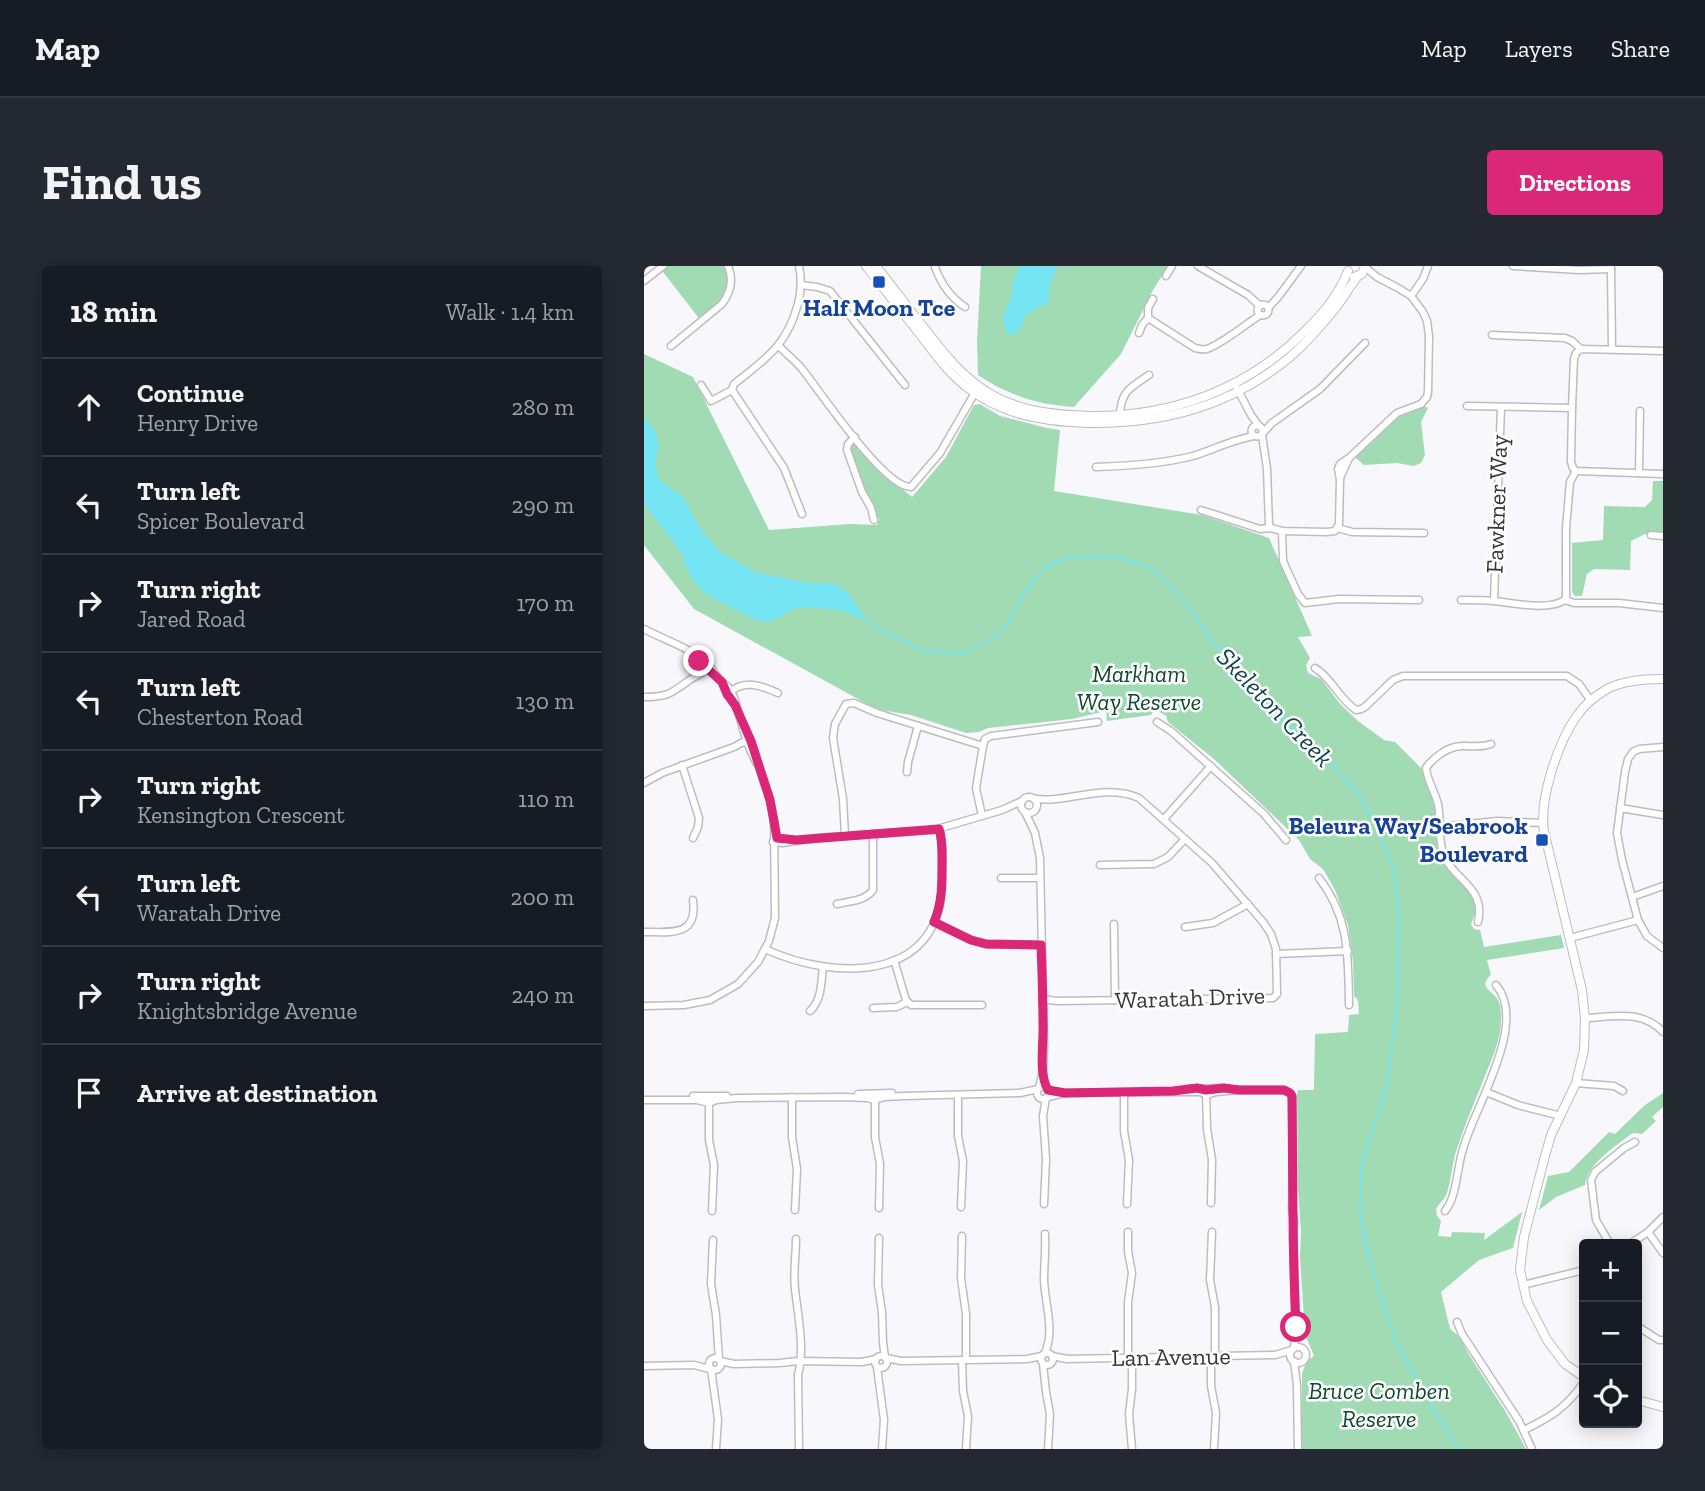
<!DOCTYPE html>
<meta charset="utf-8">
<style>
body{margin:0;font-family:"Zilla Slab",serif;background:#242831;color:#f1f3f6}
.controls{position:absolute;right:21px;bottom:21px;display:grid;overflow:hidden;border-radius:7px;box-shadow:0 4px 18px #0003}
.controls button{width:63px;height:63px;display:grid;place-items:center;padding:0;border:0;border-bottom:2px solid #363941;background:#171b24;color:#f1f3f6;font:35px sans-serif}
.stop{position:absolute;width:21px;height:21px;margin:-16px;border:5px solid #db2777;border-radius:50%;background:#fff}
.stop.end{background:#db2777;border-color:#fff;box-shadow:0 2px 7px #0008}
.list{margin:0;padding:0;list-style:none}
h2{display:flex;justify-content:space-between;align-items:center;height:91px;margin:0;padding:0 28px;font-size:30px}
h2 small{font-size:23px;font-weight:400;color:#9ea1a6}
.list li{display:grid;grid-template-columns:46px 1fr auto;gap:21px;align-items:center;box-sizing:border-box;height:98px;padding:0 28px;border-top:2px solid #363941}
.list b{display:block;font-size:26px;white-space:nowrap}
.list p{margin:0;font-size:23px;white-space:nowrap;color:#9ea1a6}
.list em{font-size:23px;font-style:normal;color:#9ea1a6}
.icon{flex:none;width:38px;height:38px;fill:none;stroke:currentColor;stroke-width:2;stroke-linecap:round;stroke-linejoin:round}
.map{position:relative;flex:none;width:1019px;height:1183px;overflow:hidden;border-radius:7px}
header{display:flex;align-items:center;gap:42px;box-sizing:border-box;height:98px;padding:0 35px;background:#171b24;border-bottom:2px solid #363941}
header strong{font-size:33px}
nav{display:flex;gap:38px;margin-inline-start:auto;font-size:24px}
.intro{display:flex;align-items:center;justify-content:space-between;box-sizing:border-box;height:168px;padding:0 42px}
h1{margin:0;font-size:49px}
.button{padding:18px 32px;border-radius:7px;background:#db2777;color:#fff;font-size:24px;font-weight:700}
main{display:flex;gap:42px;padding:0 42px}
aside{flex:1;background:#171b24;border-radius:7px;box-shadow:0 4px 18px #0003}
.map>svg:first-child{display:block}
</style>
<header>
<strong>Map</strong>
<nav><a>Map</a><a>Layers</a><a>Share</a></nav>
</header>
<div class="intro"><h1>Find us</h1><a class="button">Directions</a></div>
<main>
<aside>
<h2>18 min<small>Walk · 1.4 km</small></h2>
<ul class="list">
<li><svg class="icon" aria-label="ahead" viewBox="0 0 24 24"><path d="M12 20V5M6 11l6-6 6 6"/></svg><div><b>Continue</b><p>Henry Drive</p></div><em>280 m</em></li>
<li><svg class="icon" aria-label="left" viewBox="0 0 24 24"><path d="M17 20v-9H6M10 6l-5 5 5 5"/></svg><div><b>Turn left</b><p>Spicer Boulevard</p></div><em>290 m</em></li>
<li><svg class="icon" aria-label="right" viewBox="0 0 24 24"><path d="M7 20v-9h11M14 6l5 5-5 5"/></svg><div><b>Turn right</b><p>Jared Road</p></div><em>170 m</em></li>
<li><svg class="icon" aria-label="left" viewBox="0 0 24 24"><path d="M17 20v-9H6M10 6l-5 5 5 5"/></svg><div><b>Turn left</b><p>Chesterton Road</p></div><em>130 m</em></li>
<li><svg class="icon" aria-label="right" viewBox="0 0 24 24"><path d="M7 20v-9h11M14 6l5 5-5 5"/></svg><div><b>Turn right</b><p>Kensington Crescent</p></div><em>110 m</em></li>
<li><svg class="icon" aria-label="left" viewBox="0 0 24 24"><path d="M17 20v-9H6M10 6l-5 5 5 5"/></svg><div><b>Turn left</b><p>Waratah Drive</p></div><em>200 m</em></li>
<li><svg class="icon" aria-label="right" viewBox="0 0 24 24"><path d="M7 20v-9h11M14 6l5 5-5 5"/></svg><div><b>Turn right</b><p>Knightsbridge Avenue</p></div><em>240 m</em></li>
<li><svg class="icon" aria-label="arrive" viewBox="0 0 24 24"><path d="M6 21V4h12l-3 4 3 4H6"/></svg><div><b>Arrive at destination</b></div></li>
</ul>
</aside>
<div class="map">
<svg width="1019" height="1183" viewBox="0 0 1019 1183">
<rect width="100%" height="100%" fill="#f8f7fb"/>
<g fill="#a1dbb4">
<path d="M19,0H84C93,27 75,38 57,55L16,2Z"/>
<path d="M337,0H524L509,24L477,88L430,141C395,139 363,129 334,109L333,74Z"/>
<path d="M0,88L49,111L125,264L206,258L233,259L235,253L231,250L205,183L207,178L211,177L232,201L268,231L302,191L330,139L336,138L356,150L403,162L416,164L410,225L558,249L625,272L668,370L654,371L666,392L662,399L664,407L677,413L697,439L714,455L740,474L751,476L778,503L791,536L794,574L829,630L833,643L827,658L830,663L836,664L840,681L917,669L920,682L843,694L847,709C836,719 843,722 851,730C856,735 857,743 857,750C858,772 848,793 840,812C830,838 819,863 811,889C808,900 806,923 801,931C798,936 794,938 792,944L793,950L797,955L794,970L807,971L808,966L841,967L840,974L878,946L869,982L835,994L797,1026L806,1063L815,1070L824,1087L863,1148L882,1183H658V1108L662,1096L670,1090L661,1068L656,991L657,966L654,923L653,829L654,824H670L671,768L704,766L705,749L715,748L714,734L710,730L709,695L704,659L691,624L679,603L666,593L655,574L570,493L524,456L522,450L511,443L507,449L463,455L462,445L428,453L344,462L335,466L322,467L267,449L237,444L225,439L50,343L0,279Z"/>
<polygon points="780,140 784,142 777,156 781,189 777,197 770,200 753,197 720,199 712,192 712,188 752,151"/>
<polygon points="1009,215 1019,215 1019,268 1001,268 987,275 986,304 950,303 943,308 938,330 931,330 928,326 928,277 959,274 960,240 1001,241 1008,234"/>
<path d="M1019,827V841L1008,851L1012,855L998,868L991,867L987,868C971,881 943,898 941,919L912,931L895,944L904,910L925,906L965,866L971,868L1001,839Z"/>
</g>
<g fill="#75e5f4">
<path d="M376,0H413L405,22V36L381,49L376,64L368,68H363C354,47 363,47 368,29C369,25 368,21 368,17C374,12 371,5 376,0Z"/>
<polygon points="0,151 12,166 15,180 11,196 15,213 40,232 54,259 76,286 114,307 166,317 188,317 204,327 224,355 196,344 162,341 149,343 130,354 123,356 109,353 61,327 48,313 41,299 37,286 0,238"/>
</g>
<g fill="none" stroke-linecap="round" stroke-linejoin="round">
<polyline stroke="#75e5f4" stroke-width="2" points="224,355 238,365 281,385 320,388 360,365 379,328 402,300 430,290 477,292 508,302 535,329 564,369 596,408 645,459 684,494 715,528 733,562 750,605 755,650 753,737 743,820 718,898 716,943 721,976 729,1005 751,1073 784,1136 816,1183"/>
<g stroke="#bebcc1" stroke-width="9">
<g id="minor">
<path d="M155,0C158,13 157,26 154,38C143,79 122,93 90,118L88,124L140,202L158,248"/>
<polyline points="554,0 604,29 616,40"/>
<polyline points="869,0 935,4 967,3"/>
<path d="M291,1C297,18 306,31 321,41"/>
<polyline points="967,2 968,83"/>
<polyline points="522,10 528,0"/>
<polyline points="0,15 19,0"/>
<polyline points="157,19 173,21 186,25 261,119"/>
<polyline points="767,30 779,13 784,0"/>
<circle cx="619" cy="44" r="5.5"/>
<polyline points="624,42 635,30 657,0"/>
<path d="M504,52L551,82C556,83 558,84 563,83C578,78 602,58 616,49"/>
<polyline points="495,67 498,59 504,52 504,42 509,33"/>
<polyline points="848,69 921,72 928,75 937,83"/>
<path d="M27,80L78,38C87,26 90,14 84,0"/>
<path d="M135,80C142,88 151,94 158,103C176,125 240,222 267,221L296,187L332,125"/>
<polyline points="57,119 67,135 88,124"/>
<polyline points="593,122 607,149 615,160"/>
<polyline points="823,140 928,142 930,93 932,87 937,83 1019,85"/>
<polyline points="928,142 927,196 929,202 932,205 1019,208"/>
<path d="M476,149C477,125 486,122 505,109"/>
<circle cx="613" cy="165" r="5.5"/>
<polyline points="619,167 628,157 676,123 721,77"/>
<polyline points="618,169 623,203 625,259 627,262"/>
<polyline points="211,171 204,178 203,184 218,226 227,242 230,254"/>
<path d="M452,201C485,200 517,198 549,190C569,184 589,173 611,170"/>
<polyline points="995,207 996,145"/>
<polyline points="696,212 705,192"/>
<polyline points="557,244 616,263 627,262 638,265 683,266 691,265 695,258 696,214 694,203 696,198 705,192 753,147 777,138 783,131 784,126 785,70 783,55 779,46 767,30 754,22 733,11 722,2"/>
<polyline points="694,262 708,266 780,267"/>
<polyline points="638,265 639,295 654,328 661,337 695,333 775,334"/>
<polyline points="1007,269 1019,270"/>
<path d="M817,334C828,334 839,334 850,335C869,337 904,345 921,334L922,330V262L926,216L932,205"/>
<polyline points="921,334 930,337 975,337 1019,342"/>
<polyline points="850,335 857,141"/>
<path d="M0,363C22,375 49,382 66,401C70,405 72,410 76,414C82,419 87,423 90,431C97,454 101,477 113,498"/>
<path d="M671,402C688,412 695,433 712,444L717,443L721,441L749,414L759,410H923L935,418L947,435"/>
<path d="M83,428C100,413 116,419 134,427"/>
<path d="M0,431C25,431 27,427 47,413C54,409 60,407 65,399"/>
<polyline points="513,456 527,465 620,548 642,574"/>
<polyline points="339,480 341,473 347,470 454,456"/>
<polyline points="1019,481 995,483 989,486 984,493 981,506 973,567 978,594 994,654 1003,670 1019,682"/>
<polyline points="113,495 126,534 131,559"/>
<polyline points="38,499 55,552 54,561 49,572"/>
<polyline points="263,506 264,496 274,460"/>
<polyline points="0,517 18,507 90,481 97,477 107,475"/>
<circle cx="385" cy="539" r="8"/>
<path d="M390,533C397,533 405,534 412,533C440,530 468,520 495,532L568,597L619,656L627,668L632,683L633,728L629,732L413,735L398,733"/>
<polyline points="976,542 1019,549"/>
<polyline points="381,546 391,567 396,592 400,782 399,804 395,822"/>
<polyline points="520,553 567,500"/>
<polyline points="796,561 853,555 899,557"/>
<polyline points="201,570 199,533 189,472 191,458 202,438 210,437 233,447 339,480 332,522 338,550"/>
<polyline points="129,576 138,577 172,572 290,564 358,544 378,535"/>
<polyline points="456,599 510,598 524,591 541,573"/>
<polyline points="357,612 396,612"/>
<path d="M675,612C706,652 704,691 705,739"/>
<polyline points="988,631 1019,620"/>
<path d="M193,638C206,635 221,635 229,624V568"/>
<polyline points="290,656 327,674 342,678 397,679"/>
<path d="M834,656C842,620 809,615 799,587C794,571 797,554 794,538C791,526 783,514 782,502C787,494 801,483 811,481C823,478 834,483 847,478"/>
<polyline points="470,658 471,734"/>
<polyline points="541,661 569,657 604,638"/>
<path d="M0,666C27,666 54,671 49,634"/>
<polyline points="926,672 994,654"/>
<path d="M121,683C193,716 301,716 298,611C298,595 300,577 295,563"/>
<polyline points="632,688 704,685"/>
<polyline points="250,694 262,734 267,739 338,739"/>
<polyline points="0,740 40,739 66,734 94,718 114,696 125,675 131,652 130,555"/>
<polyline points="229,742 253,741 263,736"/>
<path d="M166,745C178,734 177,717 179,701"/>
<path d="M941,752C969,751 998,743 1019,766"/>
<polyline points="932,817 970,820 979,825"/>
<circle cx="399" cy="827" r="6"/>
<polyline points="545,823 579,822"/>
<polyline points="562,824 563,863 568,894 567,937"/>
<polyline points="842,826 874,839 917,850"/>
<polyline points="480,827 480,865 485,894 483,938"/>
<polyline points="214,828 248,827"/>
<polyline points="231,829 231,871 236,898 235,942"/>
<polyline points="314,829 314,870 319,895 317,941"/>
<polyline points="49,830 83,830"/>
<polyline points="148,831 148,871 153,903 151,944"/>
<polyline points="404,831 421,827 529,826 556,826 563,829 572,826 595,824 640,824 646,827 648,830 649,922 648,942 650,955 649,971 652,1061 650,1082"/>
<polyline points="65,832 65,874 70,899 68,945"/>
<polyline points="0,834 53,834 65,837 72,834 93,832 199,831 223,832 231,834 240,831 260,830 376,827 394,823"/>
<polyline points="400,938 402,893 399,850 402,832"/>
<path d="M801,945C813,931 813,901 819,883C830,842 885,757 852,719"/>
<polyline points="568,966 566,1014 571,1041 571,1090"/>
<polyline points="1004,966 1019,987"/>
<polyline points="318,970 317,1012 322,1048 322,1094"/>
<polyline points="235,972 234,1019 238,1046 239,1077 241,1091"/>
<path d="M152,973C152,990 149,1007 151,1023C154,1050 161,1083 154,1109"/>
<polyline points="69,974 67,1018 72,1049 75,1094"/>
<polyline points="966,978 952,954 947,914 951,906 980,882 991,876"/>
<polyline points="986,978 1004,966 1019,951"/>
<polyline points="879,1019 940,1004"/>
<polyline points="813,1056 818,1068 875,1155 888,1183"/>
<polyline points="993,1060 1015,1074 1019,1074"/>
<circle cx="654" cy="1089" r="8"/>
<circle cx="403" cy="1093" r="6"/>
<path d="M401,1087C411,1064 401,1038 400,1014C400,999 402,983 401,968"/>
<circle cx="237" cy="1096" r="6"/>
<polyline points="408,1090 423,1093 631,1089 648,1084"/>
<polyline points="567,1090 567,1120 572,1147 570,1183"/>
<circle cx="71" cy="1098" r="6"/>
<polyline points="242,1092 257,1095 383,1093 398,1090"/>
<polyline points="484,1092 484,1036 488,1007 484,985 484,966"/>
<polyline points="318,1094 319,1125 324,1150 322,1183"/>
<polyline points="76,1095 90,1098 136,1097 154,1095 218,1096 232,1093"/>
<polyline points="650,1095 653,1119 654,1183"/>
<polyline points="399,1098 402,1126 406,1148 404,1183"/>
<polyline points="0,1100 50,1099 66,1103"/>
<polyline points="233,1101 240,1154 238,1183"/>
<polyline points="67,1103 74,1153 72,1183"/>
<polyline points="154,1108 155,1183"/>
<path d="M880,1164C907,1151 922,1142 940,1116"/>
<polyline points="488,1183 485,1148 488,1123 488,1092"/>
</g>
</g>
<g stroke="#bebcc1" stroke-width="10">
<g id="tertiary">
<path d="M222,0C241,24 259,47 278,71C292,89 305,108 324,122C359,149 401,156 444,157C520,158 587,140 646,91C663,76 679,58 693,40C700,31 706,20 714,10"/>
<path d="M232,0C247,19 262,39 277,58C298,85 318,112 348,129C379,146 411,149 445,150C527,151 603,124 661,65C679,48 695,28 704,5"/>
<polyline points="710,11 718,8 721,0"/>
<path d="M940,1111L921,1098L903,1074L883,1035L876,1004L880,971L901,890L907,869L932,817L940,784L941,752L938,724L900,565C895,533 914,477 932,451C940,439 952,429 965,422C982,414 1001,413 1019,413"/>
<polyline points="993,1134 1019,1141"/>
</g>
</g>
<use href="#minor" stroke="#fff" stroke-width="6"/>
<use href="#tertiary" stroke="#fff" stroke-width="8"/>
</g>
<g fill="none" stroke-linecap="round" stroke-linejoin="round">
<path stroke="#db2777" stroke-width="9" d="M55,395L78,416L83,428L91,439L107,475L126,534L133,572L152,574L295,563C298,572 298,581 298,590C298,614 299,635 290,656L327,674L342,678L397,679C398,705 399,731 399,757C400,777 394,807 404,824L421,827L529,825L553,822L562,824L580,822L595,824H640L646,827L648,830C649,908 648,984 652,1061"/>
</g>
<g fill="#1a4fb4" stroke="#fff" stroke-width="2.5">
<rect x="228" y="9" width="14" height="14" rx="3.5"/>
<rect x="891" y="567" width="14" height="14" rx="3.5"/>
</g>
<g text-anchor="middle" stroke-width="5" stroke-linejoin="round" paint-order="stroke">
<g font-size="24" font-weight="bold" fill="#164399" stroke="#fff">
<text x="235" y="50">Half Moon Tce</text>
<text x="884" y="568" text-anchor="end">Beleura Way/Seabrook<tspan x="884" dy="28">Boulevard</tspan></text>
</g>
<g font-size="24" fill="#373638" stroke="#fff">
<text transform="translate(853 238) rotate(-88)" y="8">Fawkner Way</text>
<text transform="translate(546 732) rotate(-2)" y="8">Waratah Drive</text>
<text transform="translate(527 1091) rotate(-1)" y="8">Lan Avenue</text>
</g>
<g font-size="24" font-style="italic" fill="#0e4929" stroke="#fff">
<text x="495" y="416">Markham<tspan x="495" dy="28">Way Reserve</tspan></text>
<text x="735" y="1133">Bruce Comben<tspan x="735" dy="28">Reserve</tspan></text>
</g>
<g font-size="26" font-style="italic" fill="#11454b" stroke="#fff">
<text transform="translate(631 441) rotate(46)" y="9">Skeleton Creek</text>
</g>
</g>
</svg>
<div class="controls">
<button>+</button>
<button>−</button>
<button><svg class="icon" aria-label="locate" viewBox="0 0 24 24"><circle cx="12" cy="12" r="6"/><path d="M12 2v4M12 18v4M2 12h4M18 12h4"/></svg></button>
</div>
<div class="stop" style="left:652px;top:1061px"></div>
<div class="stop end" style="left:55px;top:395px"></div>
</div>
</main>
